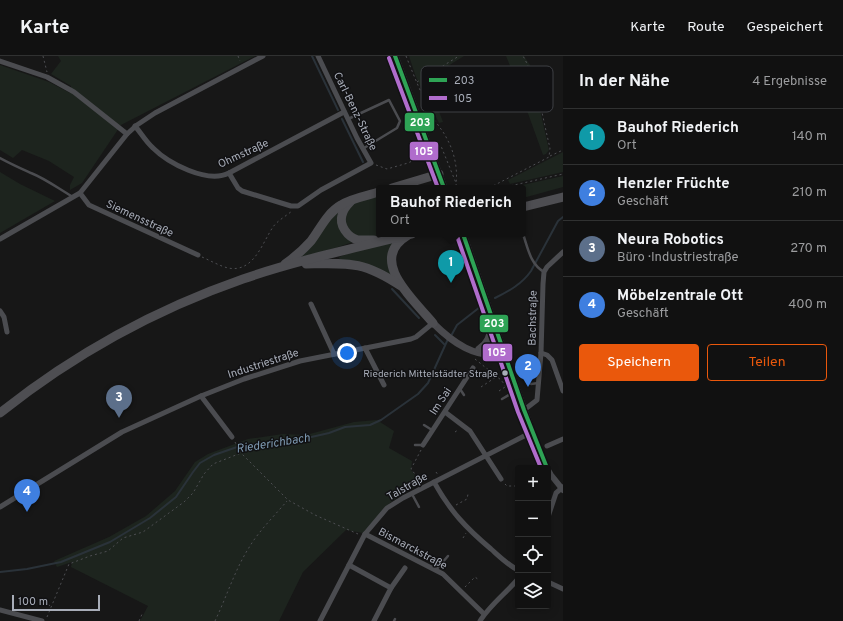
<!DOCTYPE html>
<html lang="de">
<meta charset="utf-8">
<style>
body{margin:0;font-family:Overpass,sans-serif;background:#1e1f1f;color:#f1f3f6}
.controls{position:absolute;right:12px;bottom:12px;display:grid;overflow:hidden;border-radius:4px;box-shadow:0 2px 10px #0003}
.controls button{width:36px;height:36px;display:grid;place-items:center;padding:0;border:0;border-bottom:1px solid #303131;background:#111;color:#f1f3f6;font:20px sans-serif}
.scale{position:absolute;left:12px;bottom:10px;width:88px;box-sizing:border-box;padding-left:4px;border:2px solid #a8adb8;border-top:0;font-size:11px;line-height:14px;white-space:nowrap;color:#a8adb8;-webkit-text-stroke:3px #111113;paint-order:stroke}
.you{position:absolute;left:347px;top:297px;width:14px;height:14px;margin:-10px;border:3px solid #fff;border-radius:50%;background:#1a73e8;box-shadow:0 0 0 6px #1a73e833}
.badge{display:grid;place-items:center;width:26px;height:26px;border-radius:50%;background:#ea580c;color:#fff;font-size:13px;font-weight:700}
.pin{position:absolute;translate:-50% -33px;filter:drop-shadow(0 1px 2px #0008)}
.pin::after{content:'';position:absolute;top:21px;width:14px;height:12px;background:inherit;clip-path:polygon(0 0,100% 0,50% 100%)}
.popup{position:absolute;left:376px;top:129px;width:150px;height:52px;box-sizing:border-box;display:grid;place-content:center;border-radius:4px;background:#111;filter:drop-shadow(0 1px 3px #0005);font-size:13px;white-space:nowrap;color:#9c9d9f}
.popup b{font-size:15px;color:#f1f3f6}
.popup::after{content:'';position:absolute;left:50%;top:100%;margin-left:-8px;border:8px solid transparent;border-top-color:#111}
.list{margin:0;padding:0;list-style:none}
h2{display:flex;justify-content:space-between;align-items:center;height:52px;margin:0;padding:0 16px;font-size:17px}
h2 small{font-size:13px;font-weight:400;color:#9c9d9f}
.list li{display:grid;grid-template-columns:26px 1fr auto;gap:12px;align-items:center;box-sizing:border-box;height:56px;padding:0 16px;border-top:1px solid #303131}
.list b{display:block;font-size:15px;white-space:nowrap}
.list p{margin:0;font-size:13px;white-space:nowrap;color:#9c9d9f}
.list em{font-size:13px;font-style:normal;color:#9c9d9f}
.actions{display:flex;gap:8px;padding:12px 16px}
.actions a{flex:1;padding:9px 0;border:1px solid #ea580c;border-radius:4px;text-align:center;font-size:14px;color:#ea580c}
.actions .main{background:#ea580c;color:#fff}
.icon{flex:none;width:22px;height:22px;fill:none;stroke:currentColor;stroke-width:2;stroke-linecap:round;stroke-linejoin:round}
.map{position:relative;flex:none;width:563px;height:565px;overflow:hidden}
header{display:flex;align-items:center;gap:24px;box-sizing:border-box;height:56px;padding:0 20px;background:#111;border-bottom:1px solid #303131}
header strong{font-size:19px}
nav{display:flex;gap:22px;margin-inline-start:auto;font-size:14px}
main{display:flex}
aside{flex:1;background:#111}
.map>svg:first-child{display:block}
</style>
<header>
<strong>Karte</strong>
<nav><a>Karte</a><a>Route</a><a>Gespeichert</a></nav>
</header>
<main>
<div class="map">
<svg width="563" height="565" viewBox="0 0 563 565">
<rect width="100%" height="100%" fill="#171717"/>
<g fill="#1d241e">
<polygon points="58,0 255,0 121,69 82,127 70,134 70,129 74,121 49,105 22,94 13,102 0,94 0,9 49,26 70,37 71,30 51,18 61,5"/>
<polygon points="409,0 464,0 427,23 443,66 439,67 416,21"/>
<polygon points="506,0 524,0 530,9 549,94 546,98 543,99 517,27"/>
<polygon points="563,96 563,116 510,128 508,124"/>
<polygon points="0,116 20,128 55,145 0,177"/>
<polygon points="563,120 563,131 523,142 523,132 509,132"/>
<path d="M379,139V178H383C373,180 359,184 351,176C348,174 346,168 344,164L347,154L356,146Z"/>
<polygon points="339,153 353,186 335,192 302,201 301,200"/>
<polygon points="394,186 392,219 340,204 339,201 355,195"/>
<polygon points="377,364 394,375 389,392 412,405 411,414 421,427 391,446 363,477 346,474 303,516 279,565 140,565 148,550 71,511 72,506 57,511 54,505 109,481 146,460 175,435 195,406 208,398 248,383 283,378 306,379 354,366"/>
</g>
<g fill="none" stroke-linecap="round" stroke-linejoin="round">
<g stroke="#2a3239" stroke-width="2">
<polyline points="312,0 338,54"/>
<polyline points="342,63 363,106"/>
<polyline points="392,233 419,262"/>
<path d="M495,242C509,235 522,228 531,215L558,165L563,161"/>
<polyline points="435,279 445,289"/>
<polyline points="451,280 457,269 480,251"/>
<polyline points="0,516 27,513 61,506 110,486 150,462 176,441 193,416 200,407 214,399 240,390 307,382 329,377 345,371 370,369 381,364 418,338 428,327 448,283"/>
</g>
<g stroke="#4d4e52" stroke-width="1" stroke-dasharray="2 3" stroke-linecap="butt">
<polyline points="43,0 47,16"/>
<polyline points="238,0 240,5"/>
<path d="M406,0C414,20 422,40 432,59C436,68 443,74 447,83C454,95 458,113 456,127L441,90L437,92"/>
<polyline points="417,26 459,0"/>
<polyline points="550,100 563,94"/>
<polyline points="376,109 387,113 408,107 424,99"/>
<polyline points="456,128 457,132"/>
<path d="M489,132L549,101L550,92C543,64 537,24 523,0"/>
<polyline points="501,132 563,118"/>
<path d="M202,201C211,205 220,210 228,212C254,217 262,187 273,171C277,165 286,160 292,155"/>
<polyline points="475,303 501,324 508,333"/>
<polyline points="481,331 496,321"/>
<polyline points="499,335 505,331"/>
<polyline points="455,376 458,374"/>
<polyline points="235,386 241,397 288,444 315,459 358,478"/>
<polyline points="421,394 411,413 422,427"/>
<polyline points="436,416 438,419"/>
<polyline points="505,428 507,430 518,430"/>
<polyline points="456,449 467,443 468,438"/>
<polyline points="463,482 466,477"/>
<polyline points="465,531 475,521 479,524"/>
<polyline points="39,545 51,550"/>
<polyline points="47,561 69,508 90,500 108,495 123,482 143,476 184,446 193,437 204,418 213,408 241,397"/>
<polyline points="139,565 143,556"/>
<path d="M215,565C227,540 235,513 250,490C259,475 276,458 287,445"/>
</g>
<g stroke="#4b4c50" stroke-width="2.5">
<polyline points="348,63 389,44 400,65 397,72 364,92"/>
<path d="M0,102C11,108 20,112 31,117C46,123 59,133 73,141"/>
<path d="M523,178C528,192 530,208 544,216"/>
<polyline points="538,327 531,328 527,326 523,309 540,307"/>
<polyline points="460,333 464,339"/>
<polyline points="502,343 517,334"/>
<polyline points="424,369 432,374"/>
<polyline points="415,389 423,389"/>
<polyline points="412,438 419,451"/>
<polyline points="436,514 448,500"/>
<polyline points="394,565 395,563"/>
</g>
<g stroke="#4b4c50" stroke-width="5">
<polyline points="0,5 47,21 74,36 127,78"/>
<path d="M135,70C141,77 146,86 153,92C168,107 207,128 229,117L344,56"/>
<polyline points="229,117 238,132 242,135 291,150 298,150 321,134 371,107 357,82 318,0"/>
<polyline points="80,137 89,149 198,199"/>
<polyline points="0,183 80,137 127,78 137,69 155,57 263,0"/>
<polyline points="311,248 334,298"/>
<polyline points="0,255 4,261 7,276"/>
<polyline points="365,292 384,329"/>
<polyline points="541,297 547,299 552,304 563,335"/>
<polyline points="201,340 232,381"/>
<polyline points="524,354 537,344 541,297 543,228 544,216 547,211 563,196"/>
<polyline points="445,356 470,375 501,423"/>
<polyline points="423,389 473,312"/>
<polyline points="547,390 563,383"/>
<path d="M434,426C450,455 466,472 491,493C500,501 508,509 518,514"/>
<polyline points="0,451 122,376 201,340 244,323 300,305 411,283 416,281 433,267"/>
<polyline points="548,461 556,437 563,431"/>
<polyline points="365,478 443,518 484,558"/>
<polyline points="349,509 391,532 374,565"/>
<polyline points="548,526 563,533"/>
<polyline points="391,532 405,512"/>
<polyline points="0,554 42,565"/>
<polyline points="320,565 365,478 387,452 403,442 532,376"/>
<path d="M480,565C489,550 506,537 518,523"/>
</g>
<g stroke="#4b4c50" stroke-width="6">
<polyline points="504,297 538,391 547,412"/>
<polyline points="548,414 551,419 563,434"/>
</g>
<g stroke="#4a4a4e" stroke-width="7">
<polyline points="395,0 444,132"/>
<path d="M433,267C452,286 476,304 504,297L463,178"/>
<path d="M479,293C490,286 490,276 493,265"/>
<polyline points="482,293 501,287"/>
</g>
<g stroke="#4e4e52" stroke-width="9">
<polyline points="392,132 439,118"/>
<path d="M351,145C347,149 343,154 342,159C339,169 347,181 358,184C363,184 369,184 374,184"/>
<polyline points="523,151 563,141"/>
<path d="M407,180C367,204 415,245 433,267"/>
<path d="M285,208C295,201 303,194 311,185C320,173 327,157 341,149C352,142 366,140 379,136"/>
<path d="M306,208C350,207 363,205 401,230"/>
<path d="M0,357C74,298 154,254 243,223C298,204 356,192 412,178"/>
</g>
<g stroke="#111113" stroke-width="7">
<g id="bus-1">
<polyline points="395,0 444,132"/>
<polyline points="463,178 524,354 547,412"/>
</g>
</g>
<g stroke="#111113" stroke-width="7">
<g id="bus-2">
<polyline points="389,2 438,132"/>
<polyline points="457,180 518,356 541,412"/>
</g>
</g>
<use href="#bus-1" stroke="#2ea355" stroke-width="4"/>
<use href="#bus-2" stroke="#b06ccc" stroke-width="4"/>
</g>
<circle fill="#a8adb8" stroke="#111113" stroke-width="1.5" cx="505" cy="317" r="3.5"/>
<g text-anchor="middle" stroke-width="3" stroke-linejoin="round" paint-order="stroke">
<g font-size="10" fill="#a8adb8" stroke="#111113" text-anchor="end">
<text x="498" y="321">Riederich Mittelstädter Straße</text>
</g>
<g font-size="11" fill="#a8adb8" stroke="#111113">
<text transform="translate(356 55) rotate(64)" y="4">Carl-Benz-Straße</text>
<text transform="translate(243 97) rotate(-25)" y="4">Ohmstraße</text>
<text transform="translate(140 162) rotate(25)" y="4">Siemensstraße</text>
<text transform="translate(532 262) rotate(-89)" y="4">Bachstraße</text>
<text transform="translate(263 307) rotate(-18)" y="4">Industriestraße</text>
<text transform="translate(440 345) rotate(-57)" y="4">Im Sai</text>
<text transform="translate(407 430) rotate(-30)" y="4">Talstraße</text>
<text transform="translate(413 492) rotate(28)" y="4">Bismarckstraße</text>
</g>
<g font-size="12" font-style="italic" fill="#7f9bb3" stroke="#111113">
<text transform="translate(273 387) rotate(-9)" y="4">Riederichbach</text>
</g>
</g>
<rect x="421" y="10" width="132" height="46" rx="6" fill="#111113" stroke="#3e4045" stroke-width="1"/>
<rect x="429" y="22" width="18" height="4" fill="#2ea355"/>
<rect x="429" y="40" width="18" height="4" fill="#b06ccc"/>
<g font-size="11" fill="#a8adb8">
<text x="454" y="28">203</text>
<text x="454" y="46">105</text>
</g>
<g stroke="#111113" stroke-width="1.5">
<rect x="404" y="56" width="31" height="20" rx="4" fill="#2ea355"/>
<rect x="409" y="85" width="30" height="20" rx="4" fill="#b06ccc"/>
<rect x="479" y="258" width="30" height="19" rx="4" fill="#2ea355"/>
<rect x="482" y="287" width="31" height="19" rx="4" fill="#b06ccc"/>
</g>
<g font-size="11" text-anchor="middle" font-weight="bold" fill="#fff">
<text x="420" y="70">203</text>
<text x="424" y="99">105</text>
<text x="494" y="271">203</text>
<text x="497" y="300">105</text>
</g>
</svg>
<div class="controls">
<button>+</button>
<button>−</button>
<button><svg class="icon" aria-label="locate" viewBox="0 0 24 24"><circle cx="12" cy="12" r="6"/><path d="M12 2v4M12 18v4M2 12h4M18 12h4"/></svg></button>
<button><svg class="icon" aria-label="layers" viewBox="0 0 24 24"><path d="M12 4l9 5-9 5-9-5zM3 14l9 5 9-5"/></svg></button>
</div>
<div class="scale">100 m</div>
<div class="you"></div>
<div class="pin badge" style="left:451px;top:227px;background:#0f9aa8">1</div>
<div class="popup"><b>Bauhof Riederich</b>Ort</div>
<div class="pin badge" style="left:528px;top:331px;background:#3f7fe0">2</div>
<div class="pin badge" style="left:119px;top:362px;background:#5c6f8a">3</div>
<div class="pin badge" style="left:27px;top:456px;background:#3f7fe0">4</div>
</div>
<aside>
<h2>In der Nähe<small>4 Ergebnisse</small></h2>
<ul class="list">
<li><span class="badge" style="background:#0f9aa8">1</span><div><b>Bauhof Riederich</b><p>Ort</p></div><em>140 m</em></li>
<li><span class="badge" style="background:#3f7fe0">2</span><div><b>Henzler Früchte</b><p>Geschäft</p></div><em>210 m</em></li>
<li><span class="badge" style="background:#5c6f8a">3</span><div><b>Neura Robotics</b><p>Büro · Industriestraße</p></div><em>270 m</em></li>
<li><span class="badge" style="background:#3f7fe0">4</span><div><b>Möbelzentrale Ott</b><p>Geschäft</p></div><em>400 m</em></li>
</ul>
<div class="actions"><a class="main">Speichern</a><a>Teilen</a></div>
</aside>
</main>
